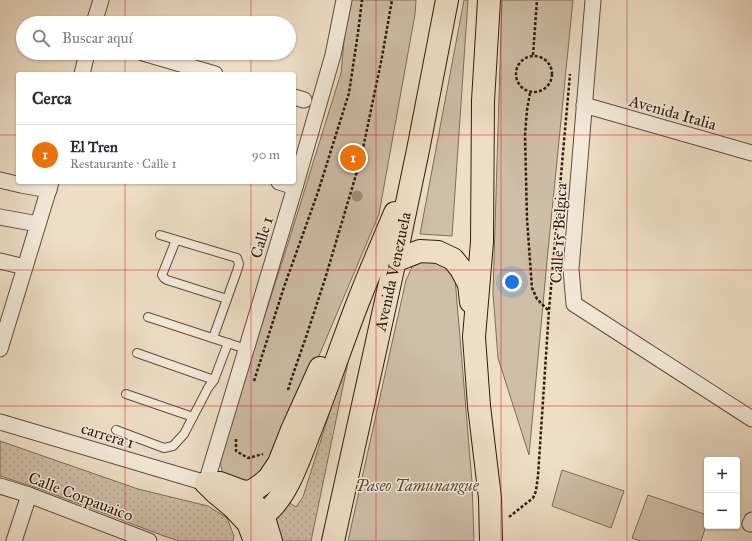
<!DOCTYPE html>
<html lang="es">
<meta charset="utf-8">
<style>
body{margin:0;font-family:"IM FELL Great Primer",serif;background:#f7f7f7;color:#2b2b33}
.controls{position:absolute;right:12px;bottom:12px;display:grid;overflow:hidden;border-radius:4px;box-shadow:0 1px 3px #0004}
.controls button{width:36px;height:36px;display:grid;place-items:center;padding:0;border:0;border-bottom:1px solid #e1e1e2;background:#fff;color:#2b2b33;font:20px sans-serif}
.you{position:absolute;left:512px;top:282px;width:14px;height:14px;margin:-10px;border:3px solid #fff;border-radius:50%;background:#1a73e8;box-shadow:0 0 0 6px #1a73e833}
.badge{display:grid;place-items:center;width:26px;height:26px;border-radius:50%;background:#ea580c;color:#fff;font-size:13px;font-weight:700}
.pin{position:absolute;translate:-50% -50%;border:2px solid #fff;box-shadow:0 1px 4px #0006}
.list{margin:0;padding:0;list-style:none}
h2{display:flex;justify-content:space-between;align-items:center;height:52px;margin:0;padding:0 16px;font-size:17px}
h2 small{font-size:13px;font-weight:400;color:#7c7c81}
.list li{display:grid;grid-template-columns:26px 1fr auto;gap:12px;align-items:center;box-sizing:border-box;height:60px;padding:0 16px;border-top:1px solid #e1e1e2}
.list b{display:block;font-size:15px;white-space:nowrap}
.list p{margin:0;font-size:13px;white-space:nowrap;color:#7c7c81}
.list em{font-size:13px;font-style:normal;color:#7c7c81}
.icon{flex:none;width:22px;height:22px;fill:none;stroke:currentColor;stroke-width:2;stroke-linecap:round;stroke-linejoin:round}
.map{position:relative;flex:none;width:752px;height:541px;overflow:hidden}
.search{position:absolute;background:#fff;box-shadow:0 1px 3px #0004;left:16px;top:16px;width:280px;height:44px;display:flex;align-items:center;gap:10px;box-sizing:border-box;padding:0 14px;border-radius:22px;color:#7c7c81;font-size:15px}
.panel{position:absolute;background:#fff;box-shadow:0 1px 3px #0004;left:16px;top:72px;width:280px;height:112px;border-radius:4px}
.map>svg:first-child{display:block}
</style>
<div class="map">
<svg width="752" height="541" viewBox="0 0 752 541">
<defs>
<pattern id="grass-dots" width="8" height="8" patternUnits="userSpaceOnUse"><rect width="8" height="8" fill="#cebda7"/><path d="M2 2h.1M6 6h.1" fill="none" stroke="#b1a28f" stroke-width="1.8" stroke-linecap="round"/></pattern>
</defs>
<rect width="100%" height="100%" fill="#eedec6"/>
<filter id="stains"><feTurbulence type="fractalNoise" baseFrequency=".005" numOctaves="4"/><feColorMatrix values="0 0 0 0 .2 0 0 0 0 .09 0 0 0 0 .02 0 0 0 .5 -.17"/></filter>
<radialGradient id="worn" r=".72"><stop offset=".6" stop-color="#630" stop-opacity="0"/><stop offset="1" stop-color="#630" stop-opacity=".3"/></radialGradient>
<g fill="url(#grass-dots)" stroke="#7f6c5c">
<polygon points="353,338 311,541 279,541 274,516 288,502 296,507 303,497"/>
<polygon points="0,441 138,489 208,506 227,518 234,536 233,541 179,541 164,536 40,489 0,476"/>
</g>
<g fill="#cebda7" stroke="#7f6c5c">
<polygon points="348,0 416,0 415,14 379,214 274,462 242,485 223,475 220,461 256,343 290,237 341,73"/>
<polygon points="464,0 468,0 452,236 420,234"/>
<polygon points="502,0 573,0 547,261 529,455 498,358 493,293"/>
<polygon points="429,257 443,260 455,278 472,482 474,541 348,541 406,280 413,265"/>
<polygon points="562,470 624,491 611,528 552,506"/>
<polygon points="648,495 707,515 707,523 701,541 641,541 632,538"/>
</g>
<g fill="none" stroke-linecap="round" stroke-linejoin="round">
<g stroke="#604c3e" stroke-width="10">
<g id="lane">
<polyline points="160,235 237,258 239,264 237,271 213,338"/>
<polyline points="176,240 162,275 164,278 167,280 227,299"/>
<polyline points="148,317 246,349"/>
<polyline points="137,353 214,380"/>
<polyline points="126,394 193,417"/>
<polyline points="116,430 164,448 173,446 184,434 208,388 214,380 228,343"/>
</g>
</g>
<g stroke="#604c3e" stroke-width="17">
<g id="street">
<polyline points="593,0 571,269 574,304 752,419"/>
<polyline points="94,23 101,0"/>
<polyline points="143,53 215,74"/>
<polyline points="82,74 87,53"/>
<polyline points="294,97 304,100"/>
<polyline points="584,105 752,153"/>
<polyline points="0,180 21,185 49,190"/>
<polyline points="279,182 295,187"/>
<polyline points="0,217 38,224"/>
<polyline points="0,261 25,267"/>
<polyline points="0,349 51,182"/>
<polyline points="0,422 206,483 295,187 333,55 344,0"/>
<polyline points="0,486 29,495 149,541"/>
<polyline points="750,524 752,520"/>
<polyline points="14,541 29,495"/>
</g>
</g>
<g stroke="#301b11" stroke-width="24">
<g id="primary">
<polyline points="489,0 483,101 482,242 474,337 479,406 490,498 491,541"/>
<polyline points="384,265 420,251 438,252 453,259 461,269 469,284 471,302"/>
<polyline points="206,483 220,483 244,492 263,515 271,541"/>
<polyline points="206,483 215,492 233,507 248,523 255,541"/>
<polyline points="244,492 252,491 261,485 269,478 279,463 292,430 320,368"/>
<path d="M263,515C288,498 301,453 312,426C329,383 343,340 360,297C371,269 383,241 395,213"/>
<path id="s1" d="M333,541L395,260L418,150L447,0"/>
</g>
</g>
<g stroke="#301b11" stroke-width="2.5" stroke-dasharray="3 2" stroke-linecap="butt">
<polyline points="533,55 537,0"/>
<circle cx="534" cy="74" r="18"/>
<polyline points="530,93 527,110 525,135 527,219 532,288 537,299 548,310"/>
<polyline points="254,381 284,287 318,192 349,93 358,33 362,0"/>
<polyline points="288,390 291,380 306,337 325,279 361,158 382,57 392,0"/>
<polyline points="236,439 236,451 248,458 263,454"/>
<polyline points="509,517 533,498 536,491 538,476 549,310 570,74"/>
</g>
<use href="#lane" stroke="#f4eada" stroke-width="8"/>
<use href="#street" stroke="#f4eada" stroke-width="15"/>
<use href="#primary" stroke="#eedec6" stroke-width="22"/>
</g>
<circle fill="#9f8e7b" cx="357" cy="196" r="5.5"/>
<path fill="none" stroke="#d62828" stroke-width="1" stroke-opacity="0.55" d="M125,0V23M251,0V23M376,0V541M501,0V541M627,0V541M125,53V74M251,53V74M0,135H18M294,135H752M125,182V541M251,182V541M0,270H752M0,406H752"/>
<g text-anchor="middle" stroke-width="3" stroke-linejoin="round" paint-order="stroke">
<g font-size="16" fill="#301b11" stroke="#f4eada">
<text transform="translate(673 112) rotate(16)" y="6">Avenida Italia</text>
<text transform="translate(558 233) rotate(-87)" y="6">Calle 15 Belgica</text>
<text transform="translate(261 237) rotate(-73)" y="6">Calle 1</text>
<text dy="6" stroke="none"><textPath href="#s1" startOffset="276">Avenida Venezuela</textPath></text>
<text transform="translate(108 435) rotate(17)" y="6">carrera 1</text>
<text transform="translate(81 496) rotate(21)" y="6">Calle Corpauaico</text>
</g>
<g font-size="16" font-style="italic" fill="#5f4c3e" stroke="#f4eada">
<text x="417" y="491">Paseo Tamunangue</text>
</g>
</g>
<rect width="100%" height="100%" filter="url(#stains)"/>
<rect width="100%" height="100%" fill="url(#worn)"/>
</svg>
<div class="controls">
<button>+</button>
<button>−</button>
</div>
<div class="you"></div>
<div class="pin badge" style="left:353px;top:158px;background:#e8710a">1</div>
<div class="search"><svg class="icon" aria-label="search" viewBox="0 0 24 24"><circle cx="10" cy="10" r="6"/><path d="M15 15l6 6"/></svg>Buscar aquí</div>
<section class="panel">
<h2>Cerca<small></small></h2>
<ul class="list">
<li><span class="badge" style="background:#e8710a">1</span><div><b>El Tren</b><p>Restaurante · Calle 1</p></div><em>90 m</em></li>
</ul>
</section>
</div>
